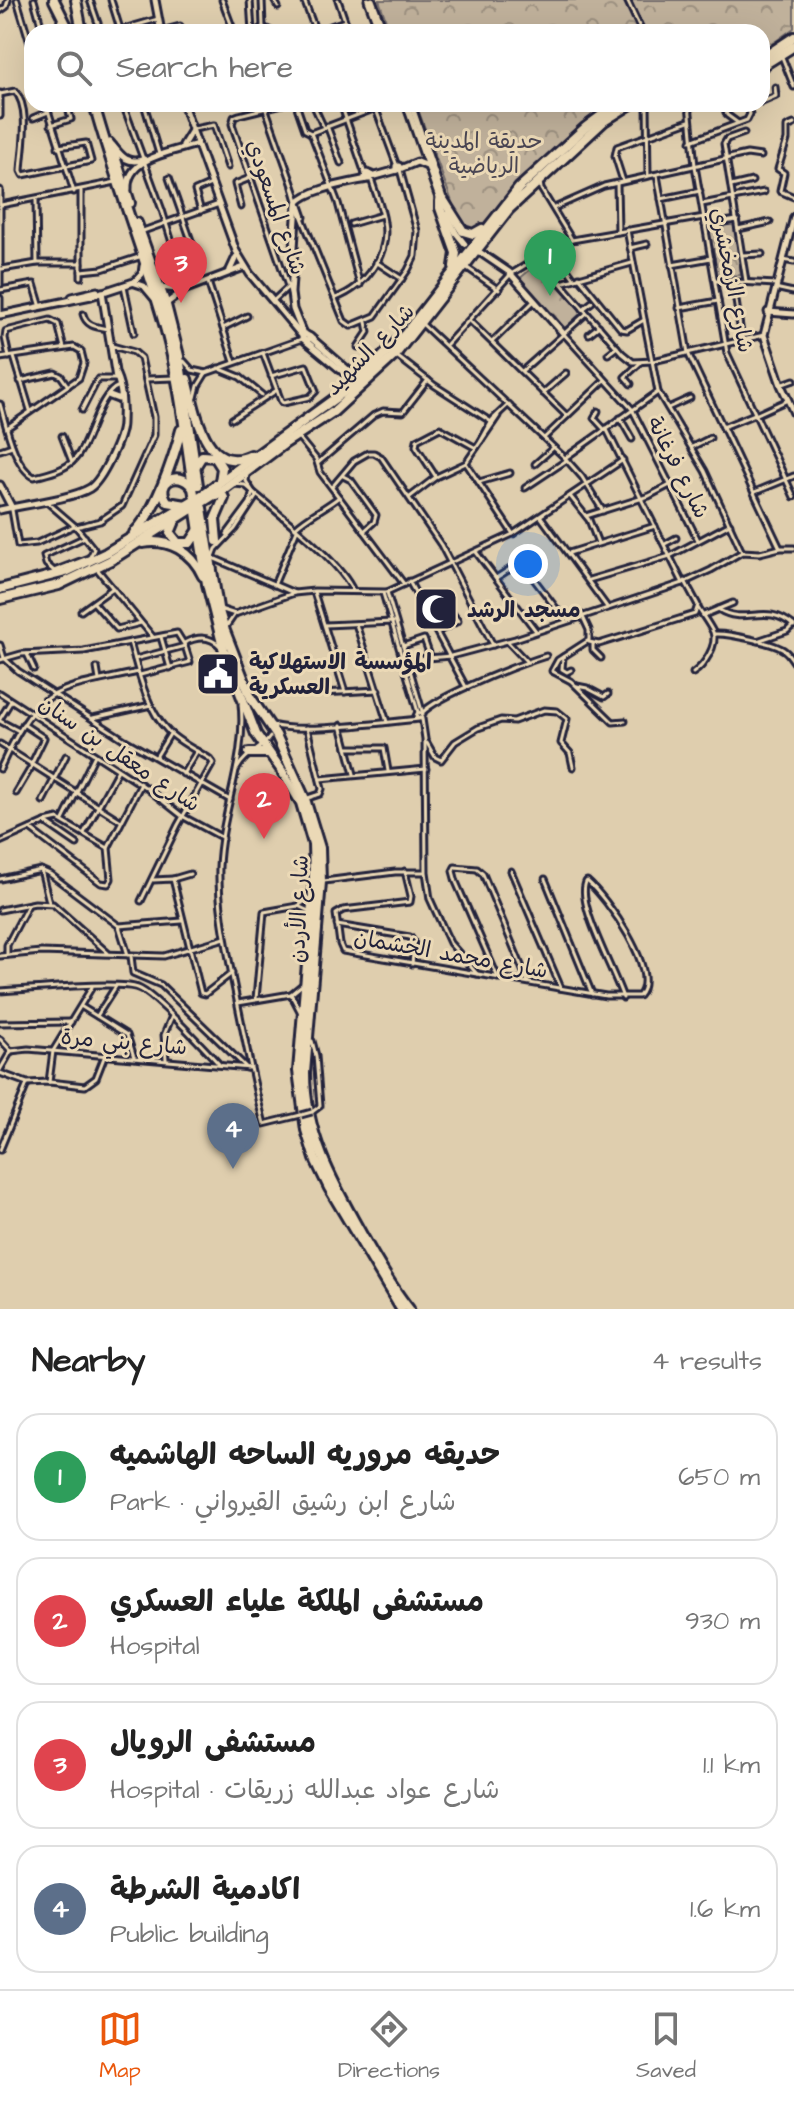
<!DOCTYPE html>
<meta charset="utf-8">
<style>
body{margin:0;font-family:"Architects Daughter","Playpen Sans Arabic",sans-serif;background:#f6f6f6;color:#222}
.you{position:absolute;left:528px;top:564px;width:28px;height:28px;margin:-20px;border:6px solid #fff;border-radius:50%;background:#1a73e8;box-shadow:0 0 0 12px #1a73e833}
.badge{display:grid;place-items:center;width:52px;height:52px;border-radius:50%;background:#ea580c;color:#fff;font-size:26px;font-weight:700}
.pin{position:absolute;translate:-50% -66px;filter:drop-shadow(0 2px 4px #0008)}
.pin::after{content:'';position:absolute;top:42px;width:28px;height:24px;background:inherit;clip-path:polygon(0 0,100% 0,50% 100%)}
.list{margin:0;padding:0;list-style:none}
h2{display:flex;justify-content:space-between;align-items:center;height:104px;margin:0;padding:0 32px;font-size:34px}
h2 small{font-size:26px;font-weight:400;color:#767676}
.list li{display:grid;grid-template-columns:52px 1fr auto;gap:24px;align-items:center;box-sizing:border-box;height:128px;margin:0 16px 16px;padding:0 16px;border:2px solid #e0e0e0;border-radius:24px}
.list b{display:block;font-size:30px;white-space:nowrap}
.list p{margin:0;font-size:26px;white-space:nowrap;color:#767676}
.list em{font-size:26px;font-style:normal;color:#767676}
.icon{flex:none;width:44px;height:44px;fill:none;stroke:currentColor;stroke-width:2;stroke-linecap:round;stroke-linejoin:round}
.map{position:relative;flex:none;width:794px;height:1309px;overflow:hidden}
.search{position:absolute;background:#fff;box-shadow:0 8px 32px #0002;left:24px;right:24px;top:24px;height:88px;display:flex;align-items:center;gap:20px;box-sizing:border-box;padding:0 28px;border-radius:24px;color:#767676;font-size:30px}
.sheet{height:680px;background:#fff}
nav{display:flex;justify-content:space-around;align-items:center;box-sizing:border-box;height:112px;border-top:2px solid #e0e0e0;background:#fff;font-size:22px;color:#767676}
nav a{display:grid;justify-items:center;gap:4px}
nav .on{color:#ea580c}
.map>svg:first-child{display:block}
</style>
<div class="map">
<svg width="794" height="1309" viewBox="0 0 794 1309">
<defs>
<pattern id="forest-crowns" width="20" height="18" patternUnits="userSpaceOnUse" patternTransform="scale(2)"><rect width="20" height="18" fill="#c0b19b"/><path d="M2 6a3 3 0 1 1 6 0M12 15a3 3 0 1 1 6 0" fill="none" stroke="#9c9080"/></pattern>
</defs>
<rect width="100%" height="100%" fill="#dfceae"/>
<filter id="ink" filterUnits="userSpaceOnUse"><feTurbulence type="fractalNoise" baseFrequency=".0125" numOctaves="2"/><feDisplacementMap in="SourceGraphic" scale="16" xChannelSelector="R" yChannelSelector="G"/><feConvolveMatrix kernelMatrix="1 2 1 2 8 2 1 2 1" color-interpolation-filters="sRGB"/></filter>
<g filter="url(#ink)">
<g fill="url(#forest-crowns)" stroke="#716a6b" stroke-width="2">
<polygon points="379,0 794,0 794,28 762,51 762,32 390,32"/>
<polygon points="416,104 612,104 602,110 536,165 484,223 474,230 461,226"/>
<polygon points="734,220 741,275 718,276 708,224"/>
<polygon points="538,263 582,312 563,330 518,280"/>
</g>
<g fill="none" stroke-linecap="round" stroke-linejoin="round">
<g stroke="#22223b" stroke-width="9">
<g id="street">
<polyline points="17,0 32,50"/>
<polyline points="34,0 43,32"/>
<polyline points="90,0 101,32"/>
<polyline points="111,0 121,32"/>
<polyline points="222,0 234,32"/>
<polyline points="250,0 252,32"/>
<polyline points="262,0 263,27"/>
<polyline points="274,0 278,7"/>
<polyline points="304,0 316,32"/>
<polyline points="338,0 349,32"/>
<polyline points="627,0 642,32"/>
<polyline points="0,11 6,7 8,0"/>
<polyline points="61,17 59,23 61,32"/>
<polyline points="120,30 158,19"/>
<polyline points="161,31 180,26 184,32"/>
<polyline points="316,31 345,21"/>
<polyline points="255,32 263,27 273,32"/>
<polyline points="782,57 794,87"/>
<path d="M0,94L15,91C31,108 22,149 21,171L23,175L91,161L86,143L58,147"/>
<polyline points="762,102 776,96 775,87"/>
<polyline points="46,104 74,192"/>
<polyline points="123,104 162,210 185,285"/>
<polyline points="144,104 159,154"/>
<polyline points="264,104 304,217"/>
<polyline points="283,104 239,115 234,117 232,124 290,292"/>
<polyline points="296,104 305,130 311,133 338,203 360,285"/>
<polyline points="313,104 324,128"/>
<polyline points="341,104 365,174"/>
<polyline points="374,104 397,166"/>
<polyline points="647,104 648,176"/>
<polyline points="689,104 695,166 727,353 794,497"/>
<polyline points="723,104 727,115 738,123"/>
<polyline points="0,116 0,93"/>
<polyline points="33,118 48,112"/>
<polyline points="794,124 787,127 787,140 778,169 784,173 780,191 794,197"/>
<polyline points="51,125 71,119 67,104"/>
<polyline points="327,126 341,163"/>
<polyline points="194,129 214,125 228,167"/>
<polyline points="311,133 376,108"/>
<polyline points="744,133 727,139 724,144 746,281"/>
<polyline points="691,141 747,120 750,114 747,104"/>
<polyline points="657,175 688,353 780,548"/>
<polyline points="169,178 194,249"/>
<polyline points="623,181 615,156 617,147 689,121"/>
<polyline points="540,182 541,189 572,240"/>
<polyline points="617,184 618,232"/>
<polyline points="731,186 752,181"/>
<polyline points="293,187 301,215 344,321 351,326 375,316 408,270 415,256 417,231 400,170"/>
<polyline points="0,190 0,285"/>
<polyline points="81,191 81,277"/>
<polyline points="661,199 700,191"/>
<polyline points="36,200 37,263"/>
<polyline points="702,204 764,192"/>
<polyline points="1,205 116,182"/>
<polyline points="241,207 235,184 250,178"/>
<polyline points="554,208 604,186 747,154 761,156"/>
<polyline points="201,211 195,191 211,184"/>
<polyline points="351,224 382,215"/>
<polyline points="705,225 737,220"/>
<polyline points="738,229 770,222"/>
<polyline points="627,230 658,392 705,471 742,552"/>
<polyline points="143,231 219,204"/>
<polyline points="630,248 647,244"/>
<polyline points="552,249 574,278"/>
<polyline points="742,255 762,254"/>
<polyline points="538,257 622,353 633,362 653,361 764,335"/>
<polyline points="783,260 794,262"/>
<polyline points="376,262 402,279"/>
<polyline points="672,265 711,258"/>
<polyline points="466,267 499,290"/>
<polyline points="2,269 37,263 81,263"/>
<polyline points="81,271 102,269 142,256"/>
<polyline points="511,274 552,249 572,240 704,217"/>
<polyline points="579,277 621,329 627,330 644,320"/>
<polyline points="716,281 776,284"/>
<polyline points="733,281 742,340"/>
<polyline points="208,282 234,362"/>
<polyline points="561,283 632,263"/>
<polyline points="124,286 134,333"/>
<polyline points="775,288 793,292"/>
<polyline points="0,290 34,284 40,304"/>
<polyline points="0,298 0,312"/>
<path d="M336,298C365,287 390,255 384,222C382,207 375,193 371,178"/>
<polyline points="273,301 287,288"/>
<polyline points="679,308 718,301"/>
<polyline points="583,309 592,302"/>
<path d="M83,314C86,326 96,327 108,329"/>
<polyline points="470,321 567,416"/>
<polyline points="421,323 565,458 582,477 603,511"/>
<polyline points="223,328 247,316"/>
<polyline points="563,333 632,409 698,540"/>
<polyline points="589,334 599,326"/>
<polyline points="493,341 533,302"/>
<polyline points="447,344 509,276"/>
<polyline points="358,347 368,332 366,322"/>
<polyline points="263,353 281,401 283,403 310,397 316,391 306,366 271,376"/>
<polyline points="608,354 617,347"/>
<polyline points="9,357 5,338 6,331 50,320 58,324 64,348"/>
<polyline points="14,357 30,410"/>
<polyline points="398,357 434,385 493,423"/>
<polyline points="0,358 74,347 81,351 84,363 79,378 7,428"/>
<polyline points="184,361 192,370 206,373 302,339"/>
<polyline points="218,368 240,377 262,395"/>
<polyline points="522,371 587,313"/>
<polyline points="146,379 175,378"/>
<polyline points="20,381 55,373 61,376 68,386"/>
<polyline points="631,384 625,377 640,363"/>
<polyline points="783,384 794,380"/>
<polyline points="543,393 566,373"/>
<polyline points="195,398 198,386 206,373"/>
<path d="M0,404C6,424 14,467 34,477C47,474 65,470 74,460C91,443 97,394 119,386"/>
<polyline points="668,408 690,398"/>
<polyline points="82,410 98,379 115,379"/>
<polyline points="598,411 594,418 604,429"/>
<polyline points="755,415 788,400"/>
<polyline points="620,418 632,439"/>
<polyline points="232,419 277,390"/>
<polyline points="723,427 755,414"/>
<polyline points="606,428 683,583"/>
<polyline points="62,436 72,462"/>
<polyline points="299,438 316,459 320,472 404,584"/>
<polyline points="544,438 605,380"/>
<polyline points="481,441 493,419 509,404"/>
<polyline points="692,447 710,438"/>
<polyline points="0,450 12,446"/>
<polyline points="565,458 658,392"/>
<polyline points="318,463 374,415 383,411 403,412 428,380"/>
<polyline points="466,463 513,534"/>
<polyline points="535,464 553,448"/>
<polyline points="343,476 351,480 376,515 374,522 364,531"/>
<polyline points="436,477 416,446 417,440 440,428 476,448"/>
<polyline points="479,482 510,473"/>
<path d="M234,484L245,485C271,508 341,561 353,591"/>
<polyline points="332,487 354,461 368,453 374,453 381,457 441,545 493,645"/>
<polyline points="525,488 567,460"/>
<polyline points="755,492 794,476"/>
<polyline points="570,496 589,520 598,543"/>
<polyline points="410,497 436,477 466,463 498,416"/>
<polyline points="47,502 76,527 100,521 122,506 154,435 154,417 141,358 134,352 112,346"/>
<polyline points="12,510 18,545 37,543 74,526"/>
<polyline points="586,516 649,496 672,484"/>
<polyline points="541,517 607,607"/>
<polyline points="77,528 94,549 90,557"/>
<path d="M295,528C309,515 324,509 339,497"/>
<polyline points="227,534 250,503 252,494"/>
<polyline points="665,544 676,538"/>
<polyline points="476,552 536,631"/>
<polyline points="569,553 655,526"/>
<polyline points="213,557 216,549 235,529 256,497 246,481 247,474"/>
<polyline points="213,558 294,593"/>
<polyline points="97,569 153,637"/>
<polyline points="54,571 46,564 44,556 85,537"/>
<polyline points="54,571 91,557"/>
<polyline points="496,578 521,562 565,620"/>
<polyline points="589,580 670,556 730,524"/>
<polyline points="409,581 466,687"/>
<polyline points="274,585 297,530"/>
<polyline points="314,592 345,692"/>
<polyline points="387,592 422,711"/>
<polyline points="383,593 418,712"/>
<polyline points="94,603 117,629 141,623"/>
<polyline points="220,609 235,614"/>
<path d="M718,609C746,627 765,601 794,626"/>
<polyline points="81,611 113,588"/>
<polyline points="582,615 589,630 589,640 558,660 552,671 571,681 613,722 625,721"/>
<polyline points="704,615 733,603"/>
<polyline points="356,624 387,722"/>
<polyline points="325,625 393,622"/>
<polyline points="226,627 235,614 294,593 314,591 387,592 513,534 623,460"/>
<polyline points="437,632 458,621 446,605"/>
<path d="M714,634C727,633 776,643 785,651C789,654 791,658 794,662"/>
<polyline points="161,637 170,668"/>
<polyline points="507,641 526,661"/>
<polyline points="757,641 787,631 793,625"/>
<path d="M130,642C138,670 146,708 167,730C178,742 196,750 210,759L213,763L178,825L141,901"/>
<polyline points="589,642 599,644 695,614 698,605 685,581"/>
<path d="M184,643C197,637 209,635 220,646"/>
<polyline points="593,644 593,650 601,658"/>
<polyline points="0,645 4,658 18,671 125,740 230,800"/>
<polyline points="403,646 424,639 430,656"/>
<polyline points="27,654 34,669"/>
<polyline points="563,657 562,669 567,672 571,670"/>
<polyline points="135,659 185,646"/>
<polyline points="0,660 21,654 84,651 177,633 185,646 190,662 140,675"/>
<polyline points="404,660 451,656 515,639 683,583 711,570 742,552 760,553 780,548 794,548"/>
<polyline points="97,668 99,680"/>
<path d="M693,673C704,666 718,645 713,632C709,624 703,616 698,608"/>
<polyline points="577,686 587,688 604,697 608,694"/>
<polyline points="0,693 145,787 182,816 223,838"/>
<polyline points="322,693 378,690"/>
<path d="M241,704C247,758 221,812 219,867C218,906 226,943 233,981C243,1029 252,1077 264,1124L301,1115"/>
<polygon points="418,712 423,714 421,719 416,716"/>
<path d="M422,713C439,695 520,664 546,656"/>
<polyline points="93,718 151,705"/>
<polyline points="0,719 11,701"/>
<polyline points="422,719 425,739 426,872 430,899 450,943 477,974"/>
<polyline points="0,721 19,731"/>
<polyline points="23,724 44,738 31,765"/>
<path d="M272,725C302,734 384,722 419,719"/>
<polyline points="341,725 354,774"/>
<polyline points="307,728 322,789 320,794 308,798"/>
<polyline points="427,743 435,757 441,760 455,742 478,728 501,720 514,721 544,710 557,711 567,719 561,743 570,753 573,767"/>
<polyline points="0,744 121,821"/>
<polyline points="347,748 384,748 388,771"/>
<polyline points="156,757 170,734"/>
<path d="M0,769C39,684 53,691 138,672"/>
<path d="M237,769C246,752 261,751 270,737"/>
<polyline points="183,774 197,751"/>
<polyline points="320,779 426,769"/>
<polyline points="16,793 32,766"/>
<polyline points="43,801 66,756"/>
<polyline points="63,820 95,755"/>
<polyline points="45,822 77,844"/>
<polyline points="30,829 101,883 108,884 111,879 108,848 141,784"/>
<polyline points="84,833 118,770"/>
<polyline points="0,842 45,822 58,819 108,848"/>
<polyline points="41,870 49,902"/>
<path d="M405,871L411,896L410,902L343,910L336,914L340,944L343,951L606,996H639C661,972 606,897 587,881"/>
<polyline points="511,871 561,988"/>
<polyline points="0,879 41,870 50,874 119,926 128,955"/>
<polyline points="173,879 190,874"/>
<polyline points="545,879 592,994"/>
<polyline points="153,880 173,879 201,993 205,994 232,973"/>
<polyline points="324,881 395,872 424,872"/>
<path d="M586,882C576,904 615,972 623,998"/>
<polyline points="298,906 311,897"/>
<polyline points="0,910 35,903 53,904 108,953"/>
<polyline points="337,925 410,937 414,943 412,964"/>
<polyline points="119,926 182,921"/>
<polyline points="7,955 7,945 28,905"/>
<polyline points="0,956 41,952 164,956 225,938"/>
<polyline points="131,956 133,973 161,985 247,1068"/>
<polyline points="498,978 456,882 453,871 455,867 477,869 483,874 528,982"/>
<path d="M0,991C26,990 119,980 138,988C155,994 205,1049 220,1065"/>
<polyline points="291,994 300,1011"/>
<polyline points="256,999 264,912 298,906 311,912"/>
<polyline points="238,1003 291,994 302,985"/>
<polyline points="82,1007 127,1035 134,1057"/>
<polyline points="97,1016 116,986"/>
<polyline points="0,1023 71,1022"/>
<polyline points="0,1039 11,1051"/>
<polyline points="312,1041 316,1056 320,1106 312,1112"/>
<polyline points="11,1051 28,1049 250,1068"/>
<polyline points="166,1059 164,1035 172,1016"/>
<polyline points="0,1070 11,1051"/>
<polyline points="0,1073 27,1083 49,1082 85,1086 96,1078 105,1055"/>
<polyline points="49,1082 53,1051 92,987"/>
<polyline points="0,1150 27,1084"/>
</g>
</g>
<g stroke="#22223b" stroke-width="11">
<g id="secondary">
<polyline points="155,0 161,32"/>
<polyline points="368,0 380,32"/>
<polyline points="372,0 384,32"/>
<polyline points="183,104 236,251 250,274 302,336"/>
<polyline points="406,104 440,201"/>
<polyline points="411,104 444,201"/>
<path d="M110,142C120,154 126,166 144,159"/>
<polyline points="183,145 191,132"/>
<polygon points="396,166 399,166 400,169 396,170"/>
<polyline points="400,169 417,162 429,167"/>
<polygon points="367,173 372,175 369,179 365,177"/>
<polyline points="372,177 397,170"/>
<path d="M128,189C126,157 173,152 197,144"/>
<polyline points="446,214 456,233 465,244"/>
<polyline points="794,217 764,335 781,385 794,413"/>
<polyline points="481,253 509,272 563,333"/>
<polyline points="230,270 236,257"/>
<polyline points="135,283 144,286 154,298"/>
<polyline points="161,287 176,289 186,287"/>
<polyline points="102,292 116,378"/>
<polyline points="72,297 97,291"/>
<polyline points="167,303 186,289 244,267"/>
<polyline points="768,312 794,314"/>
<polyline points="0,315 91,296 134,282 142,274 143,266"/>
<path d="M303,334L293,309L291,293L297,203C309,189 348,183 367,179"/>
<polygon points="305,334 310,337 307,342 302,338"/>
<polyline points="310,337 349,371 363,377"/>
<polyline points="307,342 348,376 348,388"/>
<polyline points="110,396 118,399"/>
<polyline points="0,485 12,508"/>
<path d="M0,510C22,505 72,499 90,488C102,480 122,438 122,423C123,409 122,388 116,375"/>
</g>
</g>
<g stroke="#22223b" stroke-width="14">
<g id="highway">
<polyline points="54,0 70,32"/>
<polyline points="76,0 82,32"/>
<polyline points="762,58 794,37"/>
<polyline points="762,66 794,46"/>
<path d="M94,104C115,181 145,255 166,331C180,384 186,440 194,494"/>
<polyline points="112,147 130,203"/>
<polyline points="440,201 440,208 456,253 454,266"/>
<polyline points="444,201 463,231 473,234 482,229"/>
<polyline points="137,223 166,305 179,356 198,485"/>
<path d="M187,379C195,409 205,477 251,455"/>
<polyline points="195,467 202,456 215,457 222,468 220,481"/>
<polyline points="215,495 222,494 224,498 215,519 217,541"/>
<path d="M186,505L168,502C153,483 178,468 192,487"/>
<path d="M202,508L218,608L225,631L251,698L276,735L305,799L320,848L321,882L305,1073C305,1134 333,1183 362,1235C377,1261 391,1287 409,1309"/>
<polyline points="196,512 207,584 224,651 256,734 280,768 301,803 313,844 314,880 298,1071 306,1130 315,1159 329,1188 401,1309"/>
<polyline points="175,521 170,533 178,543 190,543 198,531"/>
<path d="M134,533C156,511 173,460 181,430"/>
<path d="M143,543C169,538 192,552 203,576"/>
<polyline points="0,589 66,572 106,553 202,495 356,383 405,334 519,188 586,127 617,104"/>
<polyline points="0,599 59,585 111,560 225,488 284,444 333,412 395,355 509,209 604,121 631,104"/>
<polyline points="249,753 268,753"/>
</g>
</g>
<use href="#street" stroke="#ebd9b6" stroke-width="3"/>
<use href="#secondary" stroke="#ebd9b6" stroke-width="5"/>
<use href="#highway" stroke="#ebd9b6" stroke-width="8"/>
<g stroke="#22223b" stroke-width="9" stroke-linecap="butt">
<polyline id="street-bridge" points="301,1115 312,1112"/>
</g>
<use href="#street-bridge" stroke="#ebd9b6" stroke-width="3"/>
</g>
</g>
<defs>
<g id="mosque-square" transform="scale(2.3)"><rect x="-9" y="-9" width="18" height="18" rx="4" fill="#22223b" stroke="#ebd9b6"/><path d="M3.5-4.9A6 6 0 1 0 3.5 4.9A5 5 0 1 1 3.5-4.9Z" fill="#fff"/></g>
<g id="civic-square" transform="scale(2.3)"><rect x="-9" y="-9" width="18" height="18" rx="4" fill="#22223b" stroke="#ebd9b6"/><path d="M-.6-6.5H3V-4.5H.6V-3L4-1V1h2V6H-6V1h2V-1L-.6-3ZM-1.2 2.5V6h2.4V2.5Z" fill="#fff"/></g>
</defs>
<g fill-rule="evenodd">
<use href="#mosque-square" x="436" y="609"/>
<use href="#civic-square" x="218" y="674"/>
</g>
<g text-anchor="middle" stroke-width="6" stroke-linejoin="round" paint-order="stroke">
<g font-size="22" fill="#4a4653" stroke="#ebd9b6">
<text x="484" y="148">حديقة المدينة<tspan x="484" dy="25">الرياضية</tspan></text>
</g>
<g font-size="22" fill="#22223b" stroke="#ebd9b6">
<text transform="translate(277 207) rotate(71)" y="8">شارع المسعودي</text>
<text transform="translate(733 280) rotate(79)" y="8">شارع الزمخشري</text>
<text transform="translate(369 349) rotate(-46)" y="8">شارع الشهيد</text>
<text transform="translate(679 467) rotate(63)" y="8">شارع فرغانة</text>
<text transform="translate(120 753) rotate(34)" y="8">شارع معقل بن سنان</text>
<text transform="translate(298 909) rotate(-88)" y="8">شارع الأردن</text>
<text transform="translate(451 953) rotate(10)" y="8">شارع محمد الخشمان</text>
<text transform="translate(124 1041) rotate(5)" y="8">شارع بني مرة</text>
</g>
<g font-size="22" font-weight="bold" fill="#22223b" stroke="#ebd9b6" text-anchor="start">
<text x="467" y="617">مسجد الرشد</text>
<text x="249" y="669">المؤسسة الاستهلاكية<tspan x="249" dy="25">العسكرية</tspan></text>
</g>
</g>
</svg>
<div class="you"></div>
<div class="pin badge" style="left:550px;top:296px;background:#2e9e5b">1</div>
<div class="pin badge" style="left:264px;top:839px;background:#e0444e">2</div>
<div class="pin badge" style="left:181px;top:303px;background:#e0444e">3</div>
<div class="pin badge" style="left:233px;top:1169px;background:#5c6f8a">4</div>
<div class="search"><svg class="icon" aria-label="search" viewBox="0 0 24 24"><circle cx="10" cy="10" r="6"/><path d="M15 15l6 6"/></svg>Search here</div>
</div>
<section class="sheet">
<h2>Nearby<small>4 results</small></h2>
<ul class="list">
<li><span class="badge" style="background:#2e9e5b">1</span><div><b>حديقه مروريه الساحه الهاشميه</b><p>Park · شارع ابن رشيق القيرواني</p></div><em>650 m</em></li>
<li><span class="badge" style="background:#e0444e">2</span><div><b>مستشفى الملكة علياء العسكري</b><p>Hospital</p></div><em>930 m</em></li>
<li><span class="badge" style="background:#e0444e">3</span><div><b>مستشفى الرويال</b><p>Hospital · شارع عواد عبدالله زريقات</p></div><em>1.1 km</em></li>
<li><span class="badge" style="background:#5c6f8a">4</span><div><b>اكادمية الشرطة</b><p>Public building</p></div><em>1.6 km</em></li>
</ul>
</section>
<nav>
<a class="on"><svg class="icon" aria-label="map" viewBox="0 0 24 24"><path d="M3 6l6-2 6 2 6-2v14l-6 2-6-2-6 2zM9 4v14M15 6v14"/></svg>Map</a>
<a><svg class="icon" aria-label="directions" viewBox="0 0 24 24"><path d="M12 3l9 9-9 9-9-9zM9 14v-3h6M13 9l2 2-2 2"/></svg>Directions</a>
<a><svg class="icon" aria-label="saved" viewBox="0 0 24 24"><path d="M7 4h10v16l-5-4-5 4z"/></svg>Saved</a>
</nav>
